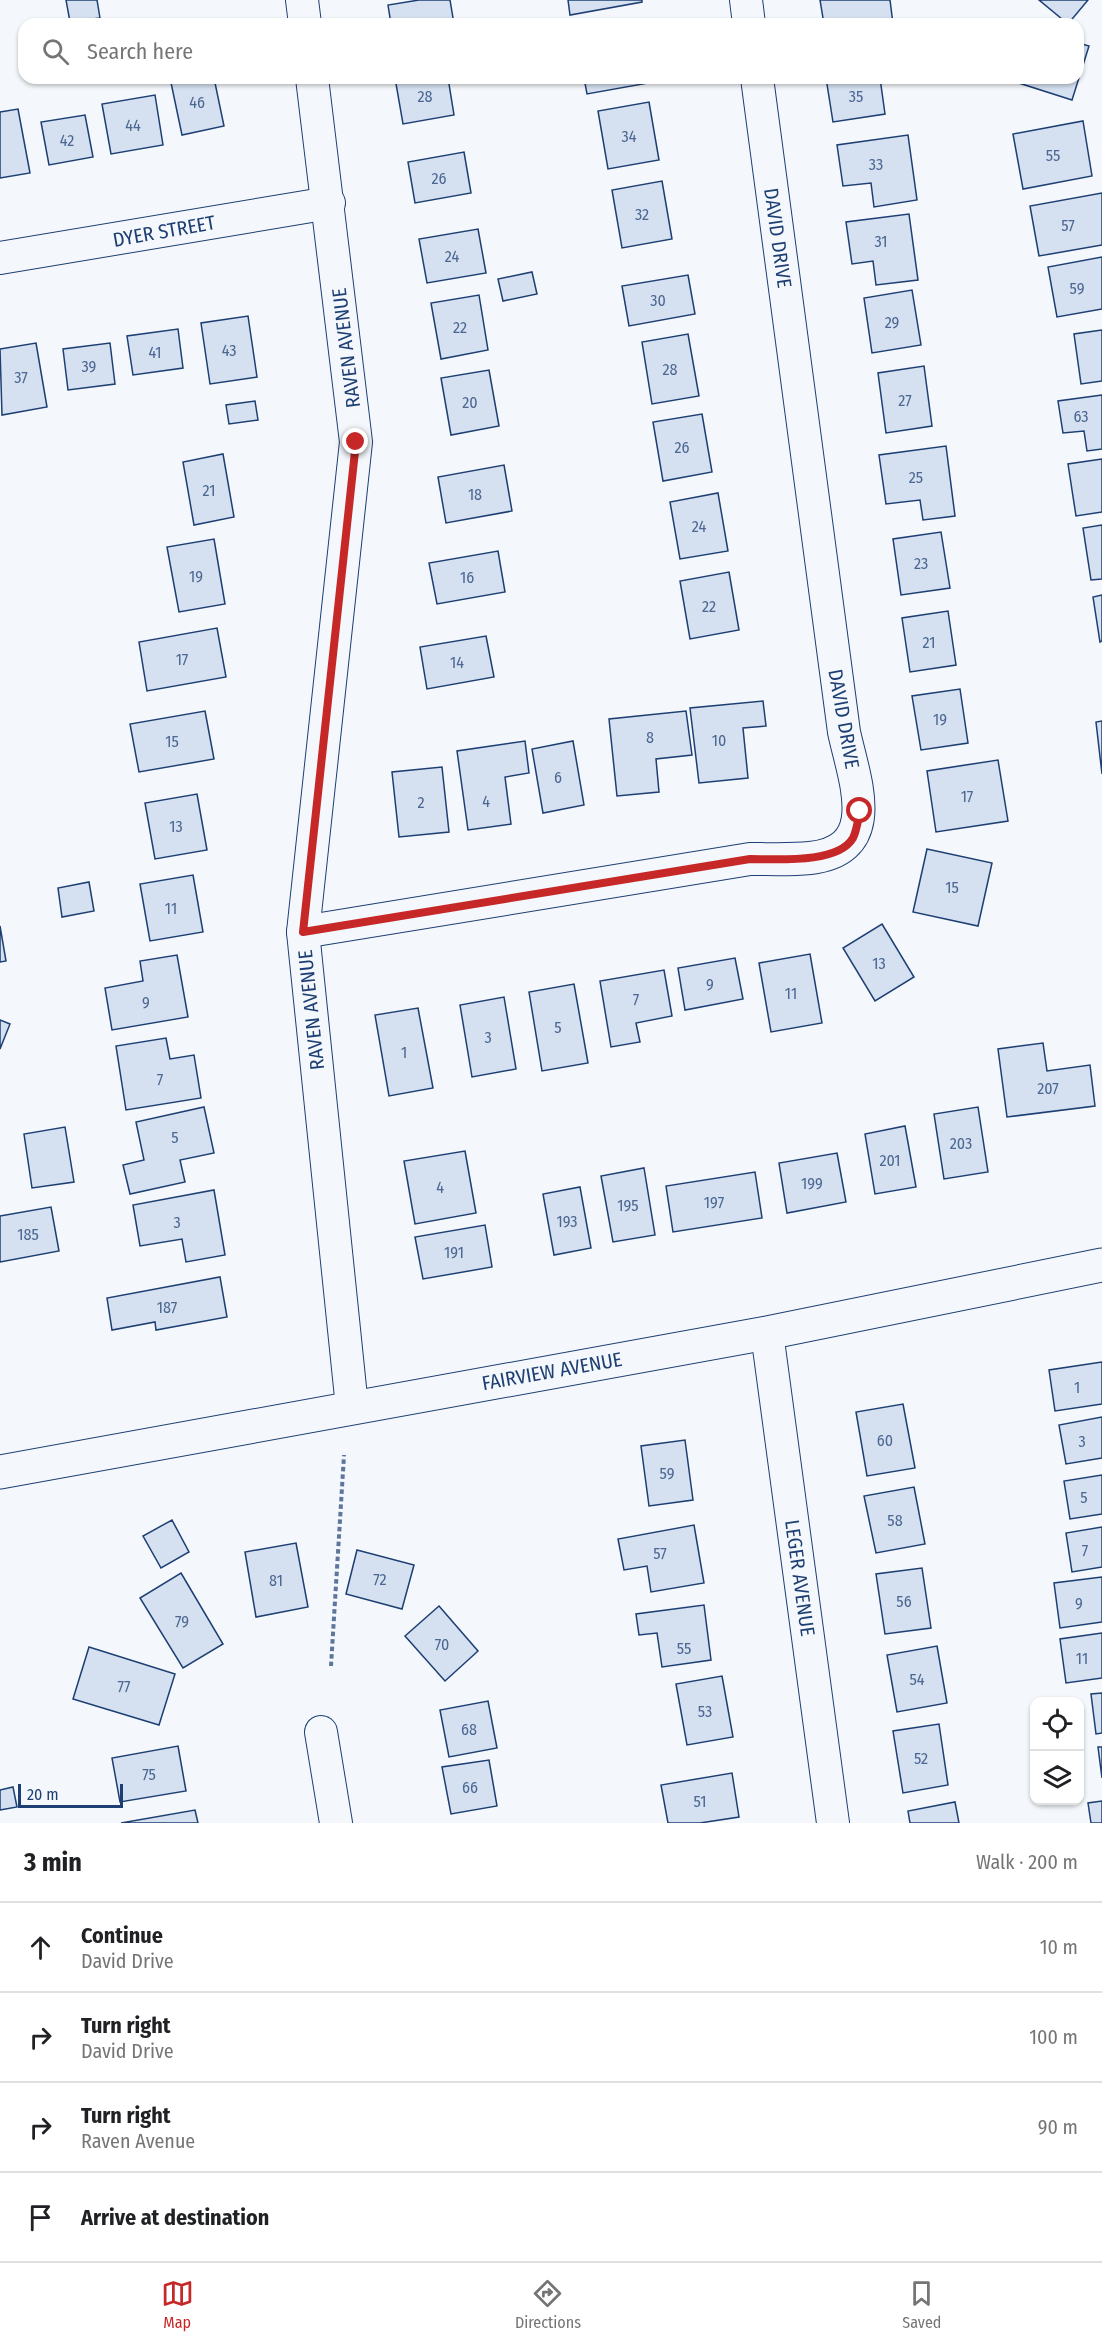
<!DOCTYPE html>
<meta charset="utf-8">
<style>
body{margin:0;font-family:"Fira Sans Condensed",sans-serif;background:#f6f6f6;color:#202124}
.controls{position:absolute;right:18px;bottom:18px;display:grid;overflow:hidden;border-radius:12px;box-shadow:0 2px 4px #0004}
.controls button{width:54px;height:54px;display:grid;place-items:center;padding:0;border:0;border-bottom:2px solid #e0e0e0;background:#fff;color:#202124;font:30px sans-serif}
.scale{position:absolute;left:18px;bottom:15px;width:105px;box-sizing:border-box;padding-left:6px;border:3px solid #1d3f73;border-top:0;font-size:16px;line-height:21px;white-space:nowrap;color:#1d3f73;-webkit-text-stroke:4px #f4f7fb;paint-order:stroke}
.stop{position:absolute;width:18px;height:18px;margin:-14px;border:4px solid #c62828;border-radius:50%;background:#fff}
.stop.end{background:#c62828;border-color:#fff;box-shadow:0 2px 6px #0008}
.list{margin:0;padding:0;list-style:none}
h2{display:flex;justify-content:space-between;align-items:center;height:78px;margin:0;padding:0 24px;font-size:26px}
h2 small{font-size:20px;font-weight:400;color:#757577}
.list li{display:grid;grid-template-columns:39px 1fr auto;gap:18px;align-items:center;box-sizing:border-box;height:90px;padding:0 24px;border-top:2px solid #e0e0e0}
.list b{display:block;font-size:22px;white-space:nowrap}
.list p{margin:0;font-size:20px;white-space:nowrap;color:#757577}
.list em{font-size:20px;font-style:normal;color:#757577}
.icon{flex:none;width:33px;height:33px;fill:none;stroke:currentColor;stroke-width:2;stroke-linecap:round;stroke-linejoin:round}
.map{position:relative;flex:none;width:1102px;height:1823px;overflow:hidden}
.search{position:absolute;background:#fff;box-shadow:0 2px 4px #0004;left:18px;right:18px;top:18px;height:66px;display:flex;align-items:center;gap:15px;box-sizing:border-box;padding:0 21px;border-radius:18px;color:#757577;font-size:22px}
.sheet{height:438px;background:#fff}
nav{display:flex;justify-content:space-around;align-items:center;box-sizing:border-box;height:84px;border-top:2px solid #e0e0e0;background:#fff;font-size:16px;color:#757577}
nav a{display:grid;justify-items:center;gap:3px}
nav .on{color:#c62828}
.map>svg:first-child{display:block}
</style>
<div class="map">
<svg width="1102" height="1823" viewBox="0 0 1102 1823">
<rect width="100%" height="100%" fill="#f4f7fb"/>
<g fill="#d5e0f0" stroke="#1d3f73" stroke-width="1.5">
<polygon points="66,0 97,0 100,18 70,22"/>
<polygon points="419,0 450,0 454,24 391,24 388,5"/>
<polygon points="568,0 642,0 642,2 570,15"/>
<polygon points="820,0 890,0 893,24 824,24"/>
<polygon points="1039,0 1088,0 1068,24"/>
<polygon points="1004,19 1018,24 1003,24"/>
<polygon points="179,20 180,24 159,24 158,23"/>
<polygon points="1078,43 1089,46 1072,100 1003,78 1078,78"/>
<polygon points="170,78 214,78 224,126 182,135"/>
<polygon points="395,78 448,78 454,115 403,124"/>
<polygon points="584,78 653,78 654,82 587,94"/>
<polygon points="826,78 880,78 885,114 833,122"/>
<polygon points="155,95 163,145 111,154 102,104"/>
<polygon points="649,102 659,160 608,169 598,111"/>
<polygon points="18,109 30,173 0,178 0,112"/>
<polygon points="85,115 93,157 49,165 41,122"/>
<polygon points="1083,121 1092,176 1023,189 1013,134"/>
<polygon points="908,135 917,200 874,207 871,183 843,186 837,145"/>
<polygon points="464,152 471,193 415,203 408,162"/>
<polygon points="662,181 672,239 622,248 612,190"/>
<polygon points="1102,193 1102,245 1039,256 1030,206"/>
<polygon points="909,214 918,280 876,285 873,261 852,264 846,222"/>
<polygon points="478,229 486,273 427,283 419,239"/>
<polygon points="1102,257 1102,309 1057,317 1048,267"/>
<polygon points="532,272 537,294 503,301 498,279"/>
<polygon points="688,275 695,314 629,326 622,286"/>
<polygon points="912,290 921,345 872,353 864,298"/>
<polygon points="479,295 488,350 441,359 431,303"/>
<polygon points="248,316 257,377 210,384 201,323"/>
<polygon points="178,329 183,368 133,375 127,336"/>
<polygon points="1102,330 1102,381 1081,384 1074,334"/>
<polygon points="688,334 699,396 652,404 642,342"/>
<polygon points="36,343 47,407 2,415 0,349"/>
<polygon points="110,343 115,384 68,390 63,349"/>
<polygon points="924,366 932,426 886,433 878,373"/>
<polygon points="489,370 499,426 451,435 441,378"/>
<polygon points="1102,395 1102,449 1087,451 1084,431 1063,433 1058,401"/>
<polygon points="255,401 258,420 229,424 226,405"/>
<polygon points="702,414 712,472 663,481 653,422"/>
<polygon points="946,446 955,516 923,520 920,500 886,504 879,455"/>
<polygon points="223,454 234,517 194,525 183,462"/>
<polygon points="1102,459 1102,512 1076,516 1068,464"/>
<polygon points="504,465 512,511 446,523 438,477"/>
<polygon points="718,493 728,551 680,559 670,502"/>
<polygon points="1102,525 1102,579 1091,580 1083,528"/>
<polygon points="941,532 950,588 901,595 893,539"/>
<polygon points="214,539 225,604 179,612 167,547"/>
<polygon points="498,551 505,592 437,604 429,563"/>
<polygon points="729,572 739,630 690,639 680,581"/>
<polygon points="1102,595 1102,641 1100,642 1093,597"/>
<polygon points="948,611 956,665 910,672 902,618"/>
<polygon points="217,628 226,677 147,691 139,642"/>
<polygon points="486,636 494,677 427,689 420,647"/>
<polygon points="960,689 968,743 921,750 912,696"/>
<polygon points="763,701 766,726 743,728 748,778 699,783 690,708"/>
<polygon points="205,711 214,759 139,772 130,724"/>
<polygon points="686,711 692,755 656,759 659,792 617,796 609,719"/>
<polygon points="1102,721 1102,774 1096,722"/>
<polygon points="525,741 529,773 505,777 511,824 468,830 457,751"/>
<polygon points="573,741 584,805 543,813 532,749"/>
<polygon points="998,760 1008,821 936,832 927,771"/>
<polygon points="442,767 449,832 399,837 392,772"/>
<polygon points="197,794 207,850 155,859 145,803"/>
<polygon points="927,849 992,863 978,926 913,912"/>
<polygon points="193,875 203,932 150,941 140,884"/>
<polygon points="89,882 94,911 62,917 58,888"/>
<polygon points="882,924 914,977 875,1001 843,948"/>
<polygon points="0,926 6,961 0,962"/>
<polygon points="810,954 822,1023 771,1032 759,963"/>
<polygon points="177,955 188,1017 112,1030 105,988 143,981 140,961"/>
<polygon points="735,958 743,999 685,1010 678,968"/>
<polygon points="664,970 672,1016 636,1023 640,1042 611,1047 600,981"/>
<polygon points="574,984 588,1063 542,1071 529,992"/>
<polygon points="504,997 516,1069 472,1077 460,1005"/>
<polygon points="418,1008 433,1088 389,1096 375,1015"/>
<polygon points="0,1020 10,1024 0,1049"/>
<polygon points="166,1038 170,1059 194,1055 201,1098 126,1110 116,1046"/>
<polygon points="1043,1043 1047,1071 1090,1065 1095,1106 1007,1117 998,1049"/>
<polygon points="204,1107 214,1153 180,1160 185,1182 130,1194 123,1165 144,1160 136,1122"/>
<polygon points="978,1107 988,1172 944,1179 934,1114"/>
<polygon points="905,1126 916,1187 875,1194 865,1134"/>
<polygon points="65,1127 74,1182 32,1188 24,1134"/>
<polygon points="465,1151 476,1213 415,1224 404,1161"/>
<polygon points="837,1153 846,1202 787,1213 779,1163"/>
<polygon points="644,1168 655,1235 613,1242 601,1176"/>
<polygon points="755,1172 762,1218 673,1232 666,1186"/>
<polygon points="580,1187 591,1248 554,1255 543,1194"/>
<polygon points="214,1190 225,1255 186,1262 182,1239 140,1246 133,1205"/>
<polygon points="51,1207 59,1251 0,1262 0,1216"/>
<polygon points="485,1225 492,1267 423,1279 415,1237"/>
<polygon points="220,1277 227,1317 156,1330 155,1322 112,1330 107,1298"/>
<polygon points="1102,1362 1102,1404 1055,1411 1049,1370"/>
<polygon points="903,1404 915,1468 867,1476 856,1412"/>
<polygon points="1102,1417 1102,1458 1066,1464 1059,1425"/>
<polygon points="685,1440 693,1500 649,1506 641,1446"/>
<polygon points="1102,1475 1102,1514 1070,1519 1064,1481"/>
<polygon points="914,1487 925,1544 876,1553 864,1496"/>
<polygon points="172,1520 189,1552 161,1568 143,1536"/>
<polygon points="694,1525 704,1583 651,1592 647,1566 624,1570 618,1539"/>
<polygon points="1102,1527 1102,1567 1072,1572 1066,1533"/>
<polygon points="296,1543 308,1607 256,1617 245,1552"/>
<polygon points="357,1550 414,1565 402,1609 346,1594"/>
<polygon points="922,1568 931,1628 885,1634 876,1574"/>
<polygon points="181,1573 223,1644 183,1668 140,1598"/>
<polygon points="1102,1577 1102,1622 1060,1628 1054,1583"/>
<polygon points="704,1605 711,1660 662,1667 657,1633 639,1635 636,1614"/>
<polygon points="439,1606 478,1651 445,1681 405,1636"/>
<polygon points="1102,1633 1102,1678 1066,1683 1060,1639"/>
<polygon points="937,1646 947,1703 897,1712 887,1655"/>
<polygon points="89,1647 175,1674 159,1725 73,1699"/>
<polygon points="722,1676 733,1737 687,1745 676,1684"/>
<polygon points="1102,1693 1102,1733 1096,1734 1091,1694"/>
<polygon points="488,1701 497,1748 449,1757 440,1710"/>
<polygon points="939,1724 948,1785 903,1793 893,1731"/>
<polygon points="178,1746 186,1791 120,1802 112,1758"/>
<polygon points="1098,1747 1102,1747 1102,1778"/>
<polygon points="489,1760 497,1806 451,1814 442,1767"/>
<polygon points="732,1773 739,1817 700,1823 668,1823 661,1785"/>
<polygon points="13,1787 17,1807 0,1810 0,1790"/>
<polygon points="1102,1801 1102,1823 1091,1823 1088,1803"/>
<polygon points="955,1802 959,1823 910,1823 908,1811"/>
<polygon points="195,1810 198,1823 121,1823"/>
</g>
<g fill="none" stroke-linecap="round" stroke-linejoin="round">
<g stroke="#1d3f73" stroke-width="34">
<g id="minor">
<polyline points="302,0 305,24"/>
<polyline points="746,0 749,24"/>
<polyline points="312,78 356,442 303,932 352,1407"/>
<polyline points="0,258 329,203"/>
<path d="M303,932L750,859C770,859 791,860 810,858C884,850 854,779 844,732L757,78"/>
<polyline points="767,1333 833,1823"/>
<polyline points="321,1732 336,1823"/>
</g>
</g>
<g stroke="#1d3f73" stroke-width="35">
<polyline id="secondary" points="0,1472 767,1333 1102,1265"/>
</g>
<polyline stroke="#5e769c" stroke-width="4" stroke-dasharray="4.5 3" stroke-linecap="butt" points="331,1666 344,1455"/>
<use href="#minor" stroke="#f4f7fb" stroke-width="32"/>
<use href="#secondary" stroke="#f4f7fb" stroke-width="33"/>
</g>
<g fill="none" stroke-linecap="round" stroke-linejoin="round">
<path stroke="#c62828" stroke-width="8" d="M356,442L303,932L750,859C776,859 838,864 853,838C857,830 858,819 860,811"/>
</g>
<g text-anchor="middle" stroke-width="4.5" stroke-linejoin="round" paint-order="stroke">
<g font-size="16" fill="#4b6792">
<text x="425" y="102">28</text>
<text x="856" y="102">35</text>
<text x="197" y="108">46</text>
<text x="133" y="131">44</text>
<text x="629" y="142">34</text>
<text x="67" y="146">42</text>
<text x="1053" y="161">55</text>
<text x="876" y="170">33</text>
<text x="439" y="184">26</text>
<text x="642" y="220">32</text>
<text x="1068" y="231">57</text>
<text x="881" y="247">31</text>
<text x="452" y="262">24</text>
<text x="1077" y="294">59</text>
<text x="658" y="306">30</text>
<text x="892" y="328">29</text>
<text x="460" y="333">22</text>
<text x="229" y="356">43</text>
<text x="155" y="358">41</text>
<text x="89" y="372">39</text>
<text x="670" y="375">28</text>
<text x="21" y="383">37</text>
<text x="905" y="406">27</text>
<text x="470" y="408">20</text>
<text x="1081" y="422">63</text>
<text x="682" y="453">26</text>
<text x="916" y="483">25</text>
<text x="209" y="496">21</text>
<text x="475" y="500">18</text>
<text x="699" y="532">24</text>
<text x="921" y="569">23</text>
<text x="196" y="582">19</text>
<text x="467" y="583">16</text>
<text x="709" y="612">22</text>
<text x="929" y="648">21</text>
<text x="182" y="665">17</text>
<text x="457" y="668">14</text>
<text x="940" y="725">19</text>
<text x="650" y="743">8</text>
<text x="719" y="746">10</text>
<text x="172" y="747">15</text>
<text x="558" y="783">6</text>
<text x="967" y="802">17</text>
<text x="486" y="807">4</text>
<text x="421" y="808">2</text>
<text x="176" y="832">13</text>
<text x="952" y="893">15</text>
<text x="171" y="914">11</text>
<text x="879" y="969">13</text>
<text x="710" y="990">9</text>
<text x="791" y="999">11</text>
<text x="636" y="1005">7</text>
<text x="146" y="1008">9</text>
<text x="558" y="1033">5</text>
<text x="488" y="1043">3</text>
<text x="404" y="1058">1</text>
<text x="160" y="1085">7</text>
<text x="1048" y="1094">207</text>
<text x="175" y="1143">5</text>
<text x="961" y="1149">203</text>
<text x="890" y="1166">201</text>
<text x="812" y="1189">199</text>
<text x="440" y="1193">4</text>
<text x="714" y="1208">197</text>
<text x="628" y="1211">195</text>
<text x="567" y="1227">193</text>
<text x="177" y="1228">3</text>
<text x="28" y="1240">185</text>
<text x="454" y="1258">191</text>
<text x="167" y="1313">187</text>
<text x="1077" y="1393">1</text>
<text x="885" y="1446">60</text>
<text x="1082" y="1447">3</text>
<text x="667" y="1479">59</text>
<text x="1084" y="1503">5</text>
<text x="895" y="1526">58</text>
<text x="1085" y="1556">7</text>
<text x="660" y="1559">57</text>
<text x="380" y="1585">72</text>
<text x="276" y="1586">81</text>
<text x="904" y="1607">56</text>
<text x="1079" y="1609">9</text>
<text x="182" y="1627">79</text>
<text x="442" y="1650">70</text>
<text x="684" y="1654">55</text>
<text x="1082" y="1664">11</text>
<text x="917" y="1685">54</text>
<text x="124" y="1692">77</text>
<text x="705" y="1717">53</text>
<text x="469" y="1735">68</text>
<text x="921" y="1764">52</text>
<text x="149" y="1780">75</text>
<text x="470" y="1793">66</text>
<text x="700" y="1807">51</text>
</g>
<g font-size="20" fill="#1d3f73" stroke="#f4f7fb">
<text transform="translate(164 231) rotate(-10)" y="7">DYER STREET</text>
<text transform="translate(778 238) rotate(82)" y="7">DAVID DRIVE</text>
<text transform="translate(346 348) rotate(-97)" y="7">RAVEN AVENUE</text>
<text transform="translate(844 719) rotate(80)" y="7">DAVID DRIVE</text>
<text transform="translate(311 1010) rotate(-96)" y="7">RAVEN AVENUE</text>
<text transform="translate(552 1371) rotate(-10)" y="7">FAIRVIEW AVENUE</text>
<text transform="translate(800 1578) rotate(82)" y="7">LEGER AVENUE</text>
</g>
</g>
</svg>
<div class="controls">
<button><svg class="icon" aria-label="locate" viewBox="0 0 24 24"><circle cx="12" cy="12" r="6"/><path d="M12 2v4M12 18v4M2 12h4M18 12h4"/></svg></button>
<button><svg class="icon" aria-label="layers" viewBox="0 0 24 24"><path d="M12 4l9 5-9 5-9-5zM3 14l9 5 9-5"/></svg></button>
</div>
<div class="scale">20 m</div>
<div class="stop" style="left:860px;top:811px"></div>
<div class="stop end" style="left:356px;top:442px"></div>
<div class="search"><svg class="icon" aria-label="search" viewBox="0 0 24 24"><circle cx="10" cy="10" r="6"/><path d="M15 15l6 6"/></svg>Search here</div>
</div>
<section class="sheet">
<h2>3 min<small>Walk · 200 m</small></h2>
<ul class="list">
<li><svg class="icon" aria-label="ahead" viewBox="0 0 24 24"><path d="M12 20V5M6 11l6-6 6 6"/></svg><div><b>Continue</b><p>David Drive</p></div><em>10 m</em></li>
<li><svg class="icon" aria-label="right" viewBox="0 0 24 24"><path d="M7 20v-9h11M14 6l5 5-5 5"/></svg><div><b>Turn right</b><p>David Drive</p></div><em>100 m</em></li>
<li><svg class="icon" aria-label="right" viewBox="0 0 24 24"><path d="M7 20v-9h11M14 6l5 5-5 5"/></svg><div><b>Turn right</b><p>Raven Avenue</p></div><em>90 m</em></li>
<li><svg class="icon" aria-label="arrive" viewBox="0 0 24 24"><path d="M6 21V4h12l-3 4 3 4H6"/></svg><div><b>Arrive at destination</b></div></li>
</ul>
</section>
<nav>
<a class="on"><svg class="icon" aria-label="map" viewBox="0 0 24 24"><path d="M3 6l6-2 6 2 6-2v14l-6 2-6-2-6 2zM9 4v14M15 6v14"/></svg>Map</a>
<a><svg class="icon" aria-label="directions" viewBox="0 0 24 24"><path d="M12 3l9 9-9 9-9-9zM9 14v-3h6M13 9l2 2-2 2"/></svg>Directions</a>
<a><svg class="icon" aria-label="saved" viewBox="0 0 24 24"><path d="M7 4h10v16l-5-4-5 4z"/></svg>Saved</a>
</nav>
